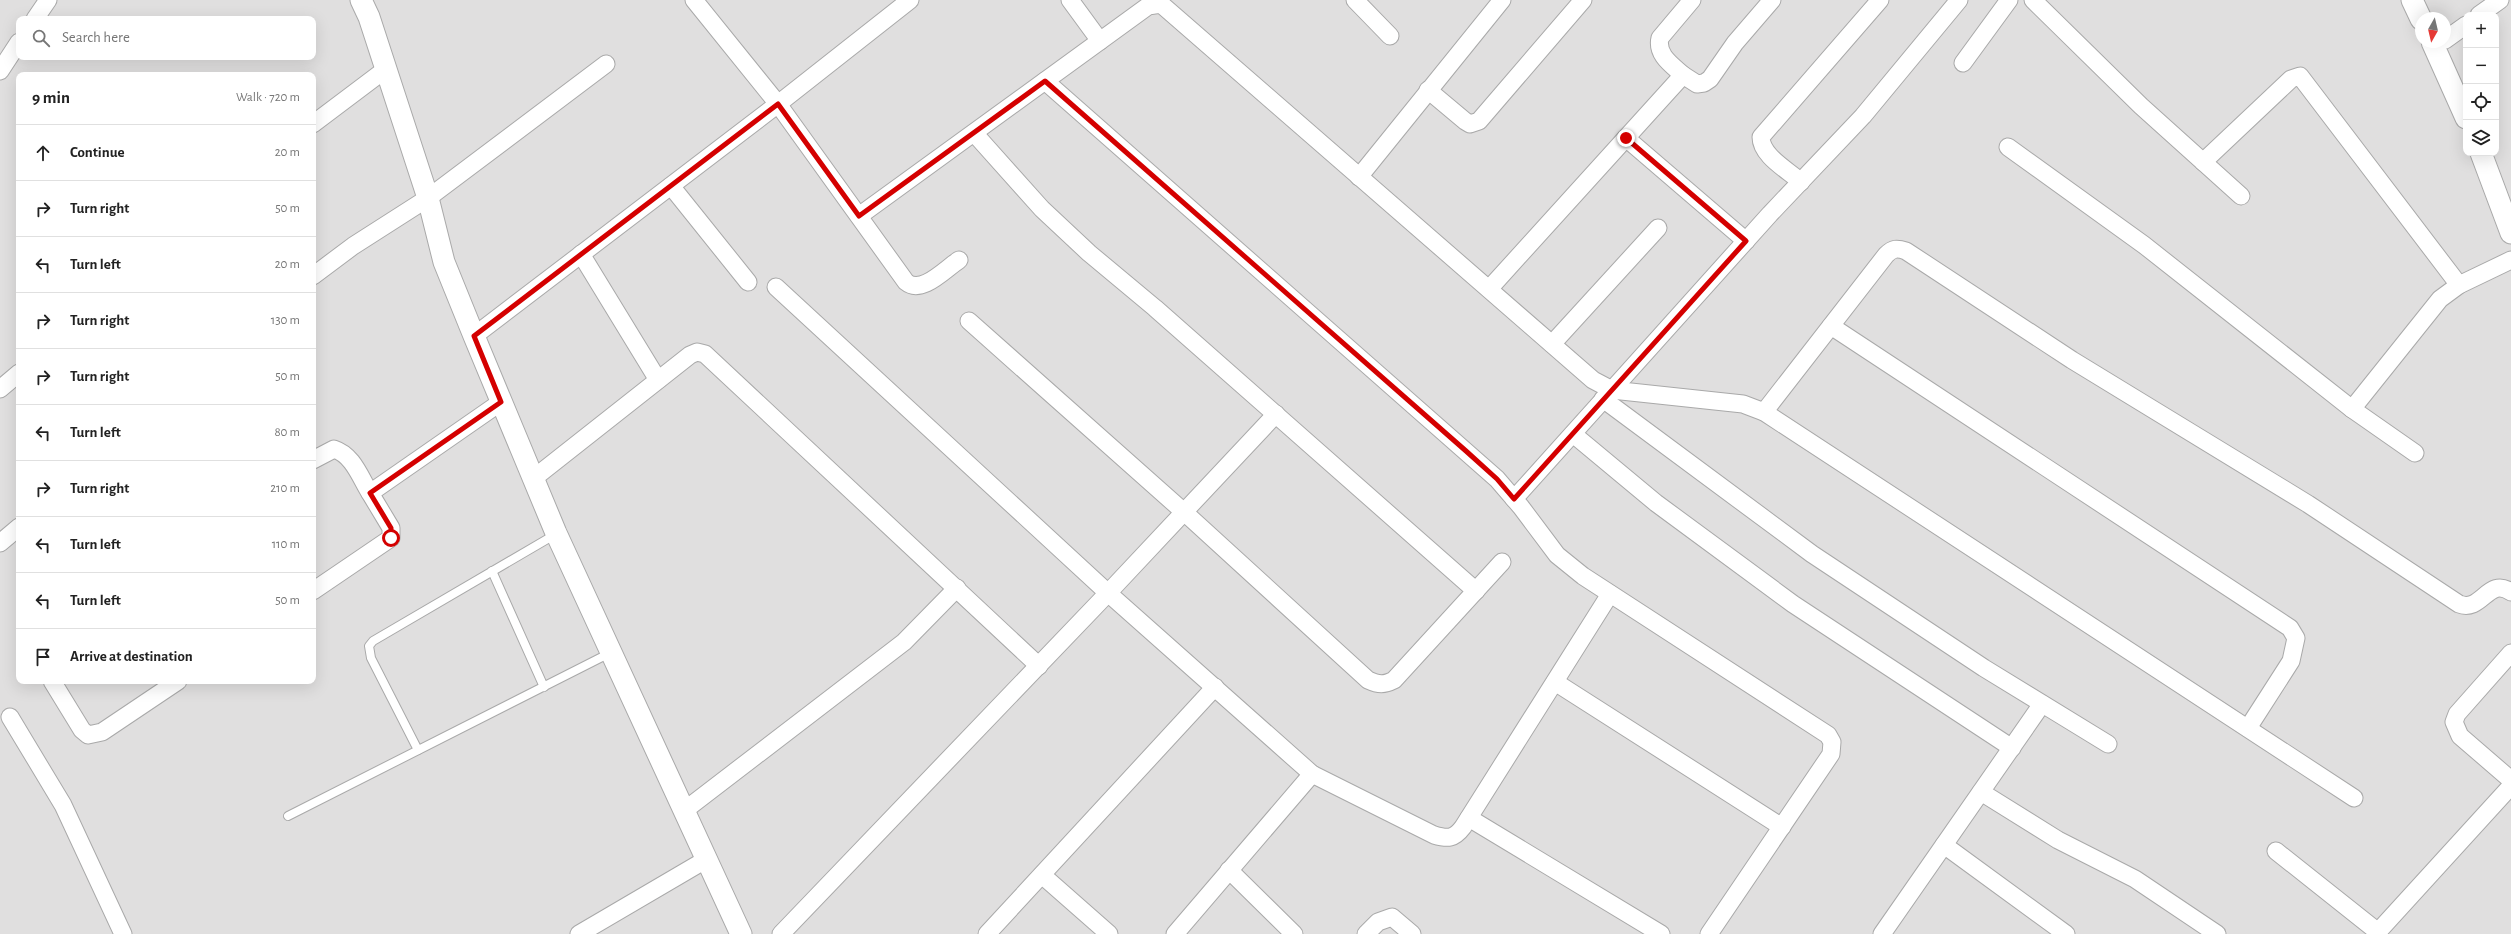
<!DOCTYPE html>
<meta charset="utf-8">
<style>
body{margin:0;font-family:"Alegreya Sans",sans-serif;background:#f2f2f2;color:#222}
.controls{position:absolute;right:12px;top:12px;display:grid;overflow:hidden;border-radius:8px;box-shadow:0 4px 16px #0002}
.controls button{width:36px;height:36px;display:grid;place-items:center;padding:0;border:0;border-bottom:1px solid #e0e0e0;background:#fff;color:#222;font:20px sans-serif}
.compass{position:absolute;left:2415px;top:12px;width:36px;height:36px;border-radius:50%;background:#fff;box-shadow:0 4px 16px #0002;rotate:188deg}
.stop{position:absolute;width:12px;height:12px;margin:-9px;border:3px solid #d40000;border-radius:50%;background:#fff}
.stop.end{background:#d40000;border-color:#fff;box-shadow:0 1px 4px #0008}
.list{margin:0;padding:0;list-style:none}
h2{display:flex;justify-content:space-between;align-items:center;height:52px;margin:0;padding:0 16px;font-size:17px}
h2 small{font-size:13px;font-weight:400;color:#767676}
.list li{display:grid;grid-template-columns:26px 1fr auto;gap:12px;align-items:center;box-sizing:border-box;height:56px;padding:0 16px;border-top:1px solid #e0e0e0}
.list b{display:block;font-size:15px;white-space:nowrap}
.list em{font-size:13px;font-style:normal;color:#767676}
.icon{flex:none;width:22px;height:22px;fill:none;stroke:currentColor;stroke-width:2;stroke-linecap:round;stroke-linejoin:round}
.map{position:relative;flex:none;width:2511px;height:934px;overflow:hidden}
.search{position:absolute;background:#fff;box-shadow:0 4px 16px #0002;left:16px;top:16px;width:300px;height:44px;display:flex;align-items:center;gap:10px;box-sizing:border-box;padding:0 14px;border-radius:8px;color:#767676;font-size:15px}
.panel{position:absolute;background:#fff;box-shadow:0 4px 16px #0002;left:16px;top:72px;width:300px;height:612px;border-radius:8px}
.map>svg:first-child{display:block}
</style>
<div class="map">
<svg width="2511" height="934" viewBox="0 0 2511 934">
<rect width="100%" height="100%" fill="#f2efe9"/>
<path fill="#e0dfdf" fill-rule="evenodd" d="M0,0H2511V934H0ZM2466,15H2496V153H2466ZM2421,18H2445V42H2421ZM19,19H313V57H19ZM19,75H313V681H19Z"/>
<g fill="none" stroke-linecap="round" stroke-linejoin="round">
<g stroke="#a9a9a9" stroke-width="10">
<g id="service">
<polyline points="492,571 544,687"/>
<polyline points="418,750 371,658 369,646 373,641 556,534"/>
<polyline points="288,816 610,653"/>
</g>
</g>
<g stroke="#a9a9a9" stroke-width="19">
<g id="minor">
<path d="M694,0L778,104L906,282C922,295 945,269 959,260"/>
<polyline points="1070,0 1100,41"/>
<polyline points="1355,0 1390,36"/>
<polyline points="2033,0 2141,106 2241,196"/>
<polyline points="2479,15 2500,0"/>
<polyline points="35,19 48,0"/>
<polyline points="2445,40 2466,25"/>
<polyline points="1963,63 2009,0"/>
<polyline points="0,71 19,42"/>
<polyline points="1683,75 1697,84 1704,83 1710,79 1735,43 1772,0"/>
<polyline points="1045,81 1497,479 1521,507 1557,555 1583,576 1828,735 1832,742 1831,754 1709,934"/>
<polyline points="1428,90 1465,121 1470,124 1479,121 1583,0"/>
<polyline points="313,124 386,69"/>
<polyline points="974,133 1042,209 1089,253 1155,308 1476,591"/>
<polyline points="1626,138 1746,241"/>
<polyline points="2008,147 2144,245 2352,409 2415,453"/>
<polyline points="2203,162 2291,79 2300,76 2459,285"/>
<polyline points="1359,177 1502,0"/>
<path d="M1801,182C1788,170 1761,156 1761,137L1880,0"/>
<polyline points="671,186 748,282"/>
<polyline points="859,216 1148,6 1161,4 1593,380 1612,390 1743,404 1764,412 2354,798"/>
<polyline points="581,254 658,380"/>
<polyline points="313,276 353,246 428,198 606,64"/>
<path d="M776,287L1108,593L1312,774L1434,835C1448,839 1454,839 1463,827L1610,594"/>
<path d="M1489,289L1683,75C1672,65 1656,55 1660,38L1692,0"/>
<path d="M969,321L1184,512L1368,680C1379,685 1384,685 1394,680L1502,562"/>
<polyline points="1831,326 2290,628 2296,638 2291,661 2248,728"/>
<polyline points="474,336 778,104 910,0"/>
<polyline points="1552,344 1658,228"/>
<polyline points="0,389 19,373"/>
<polyline points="1603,399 1812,554 1984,668 2108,744"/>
<polyline points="2352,409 2440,299 2459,285 2511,260"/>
<path d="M1764,412L1886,255C1893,248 1897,248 1906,251L2072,360L2308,504L2459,604C2482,613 2488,576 2511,592"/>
<polyline points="1573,434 1656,503 1793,604 2012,748"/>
<path d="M313,460L334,449C353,455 360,477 370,493L501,402"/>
<polyline points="534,478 690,355 697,352 705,354 1039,666"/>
<polyline points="1514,499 1770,214 1863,116 1959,0"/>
<polyline points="0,543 19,527"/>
<polyline points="313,591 391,538 391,528 370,493"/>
<polyline points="2511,653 2457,714 2454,722 2460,736 2511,780"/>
<polyline points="52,681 82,730 88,735 102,732 178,681"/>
<polyline points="1555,682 1782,827"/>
<polyline points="10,717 63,805 123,934"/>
<polyline points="1981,792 2058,840 2135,879 2217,934"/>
<polyline points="685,810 904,642 957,588"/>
<polyline points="1469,818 1661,934"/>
<polyline points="1944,845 2066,934"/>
<polyline points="2276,851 2378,932"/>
<polyline points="1229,870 1294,934"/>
<polyline points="1042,875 1109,934"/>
<polyline points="579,934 707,859"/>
<polyline points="781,934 1108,593 1276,414"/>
<polyline points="987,934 1215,687"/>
<polyline points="1175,934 1312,774"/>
<polyline points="1366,934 1378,922 1392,917 1412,934"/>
<polyline points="1882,934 2042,704"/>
<polyline points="2376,934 2511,786"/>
</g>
</g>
<g stroke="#a9a9a9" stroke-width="23">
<g id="tertiary">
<polyline points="361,0 369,17 428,198 444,262 474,336 556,533 741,934"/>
<polyline points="2412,0 2421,19"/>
<polyline points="2432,42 2466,118"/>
<polyline points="2481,153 2511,233"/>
</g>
</g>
<use href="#service" stroke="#fff" stroke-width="8"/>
<use href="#minor" stroke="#fff" stroke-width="17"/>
<use href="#tertiary" stroke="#fff" stroke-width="21"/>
</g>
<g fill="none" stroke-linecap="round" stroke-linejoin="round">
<polyline stroke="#d40000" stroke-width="5" points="391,538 391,528 370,493 501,402 474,336 778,104 859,216 1045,81 1466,451 1497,479 1514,499 1746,241 1626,138"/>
</g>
</svg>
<div class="controls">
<button>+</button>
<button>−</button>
<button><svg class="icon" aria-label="locate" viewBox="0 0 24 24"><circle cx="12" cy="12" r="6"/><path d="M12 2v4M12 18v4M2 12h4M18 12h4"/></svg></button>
<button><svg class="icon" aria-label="layers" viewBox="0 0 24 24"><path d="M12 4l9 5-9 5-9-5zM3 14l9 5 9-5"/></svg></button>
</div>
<svg class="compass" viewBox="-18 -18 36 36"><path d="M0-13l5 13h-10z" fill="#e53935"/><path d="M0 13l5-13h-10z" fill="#767676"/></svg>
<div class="stop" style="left:391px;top:538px"></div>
<div class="stop end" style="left:1626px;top:138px"></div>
<div class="search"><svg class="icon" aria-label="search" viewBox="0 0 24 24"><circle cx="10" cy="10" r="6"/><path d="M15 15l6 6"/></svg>Search here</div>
<section class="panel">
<h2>9 min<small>Walk · 720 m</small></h2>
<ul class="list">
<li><svg class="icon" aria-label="ahead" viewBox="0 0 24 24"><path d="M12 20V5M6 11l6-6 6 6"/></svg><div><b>Continue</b></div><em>20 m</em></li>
<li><svg class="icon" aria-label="right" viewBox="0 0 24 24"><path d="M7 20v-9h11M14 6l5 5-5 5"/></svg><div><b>Turn right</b></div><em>50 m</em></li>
<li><svg class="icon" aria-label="left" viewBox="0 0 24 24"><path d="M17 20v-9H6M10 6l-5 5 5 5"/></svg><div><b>Turn left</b></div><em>20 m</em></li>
<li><svg class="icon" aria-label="right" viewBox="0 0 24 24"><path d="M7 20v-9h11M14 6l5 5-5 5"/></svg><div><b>Turn right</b></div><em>130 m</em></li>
<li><svg class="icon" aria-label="right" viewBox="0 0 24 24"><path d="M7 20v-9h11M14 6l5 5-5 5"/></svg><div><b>Turn right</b></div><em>50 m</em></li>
<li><svg class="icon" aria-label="left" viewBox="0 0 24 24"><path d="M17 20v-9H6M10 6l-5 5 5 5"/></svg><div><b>Turn left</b></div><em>80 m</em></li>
<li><svg class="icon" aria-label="right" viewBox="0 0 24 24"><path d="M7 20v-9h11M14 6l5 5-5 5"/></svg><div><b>Turn right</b></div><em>210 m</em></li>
<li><svg class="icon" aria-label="left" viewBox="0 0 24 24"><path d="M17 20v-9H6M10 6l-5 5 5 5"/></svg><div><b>Turn left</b></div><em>110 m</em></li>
<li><svg class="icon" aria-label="left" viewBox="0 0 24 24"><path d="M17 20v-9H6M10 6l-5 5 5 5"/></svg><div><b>Turn left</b></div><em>50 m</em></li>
<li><svg class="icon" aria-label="arrive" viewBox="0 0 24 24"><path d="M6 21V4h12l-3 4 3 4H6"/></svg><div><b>Arrive at destination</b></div></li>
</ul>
</section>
</div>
